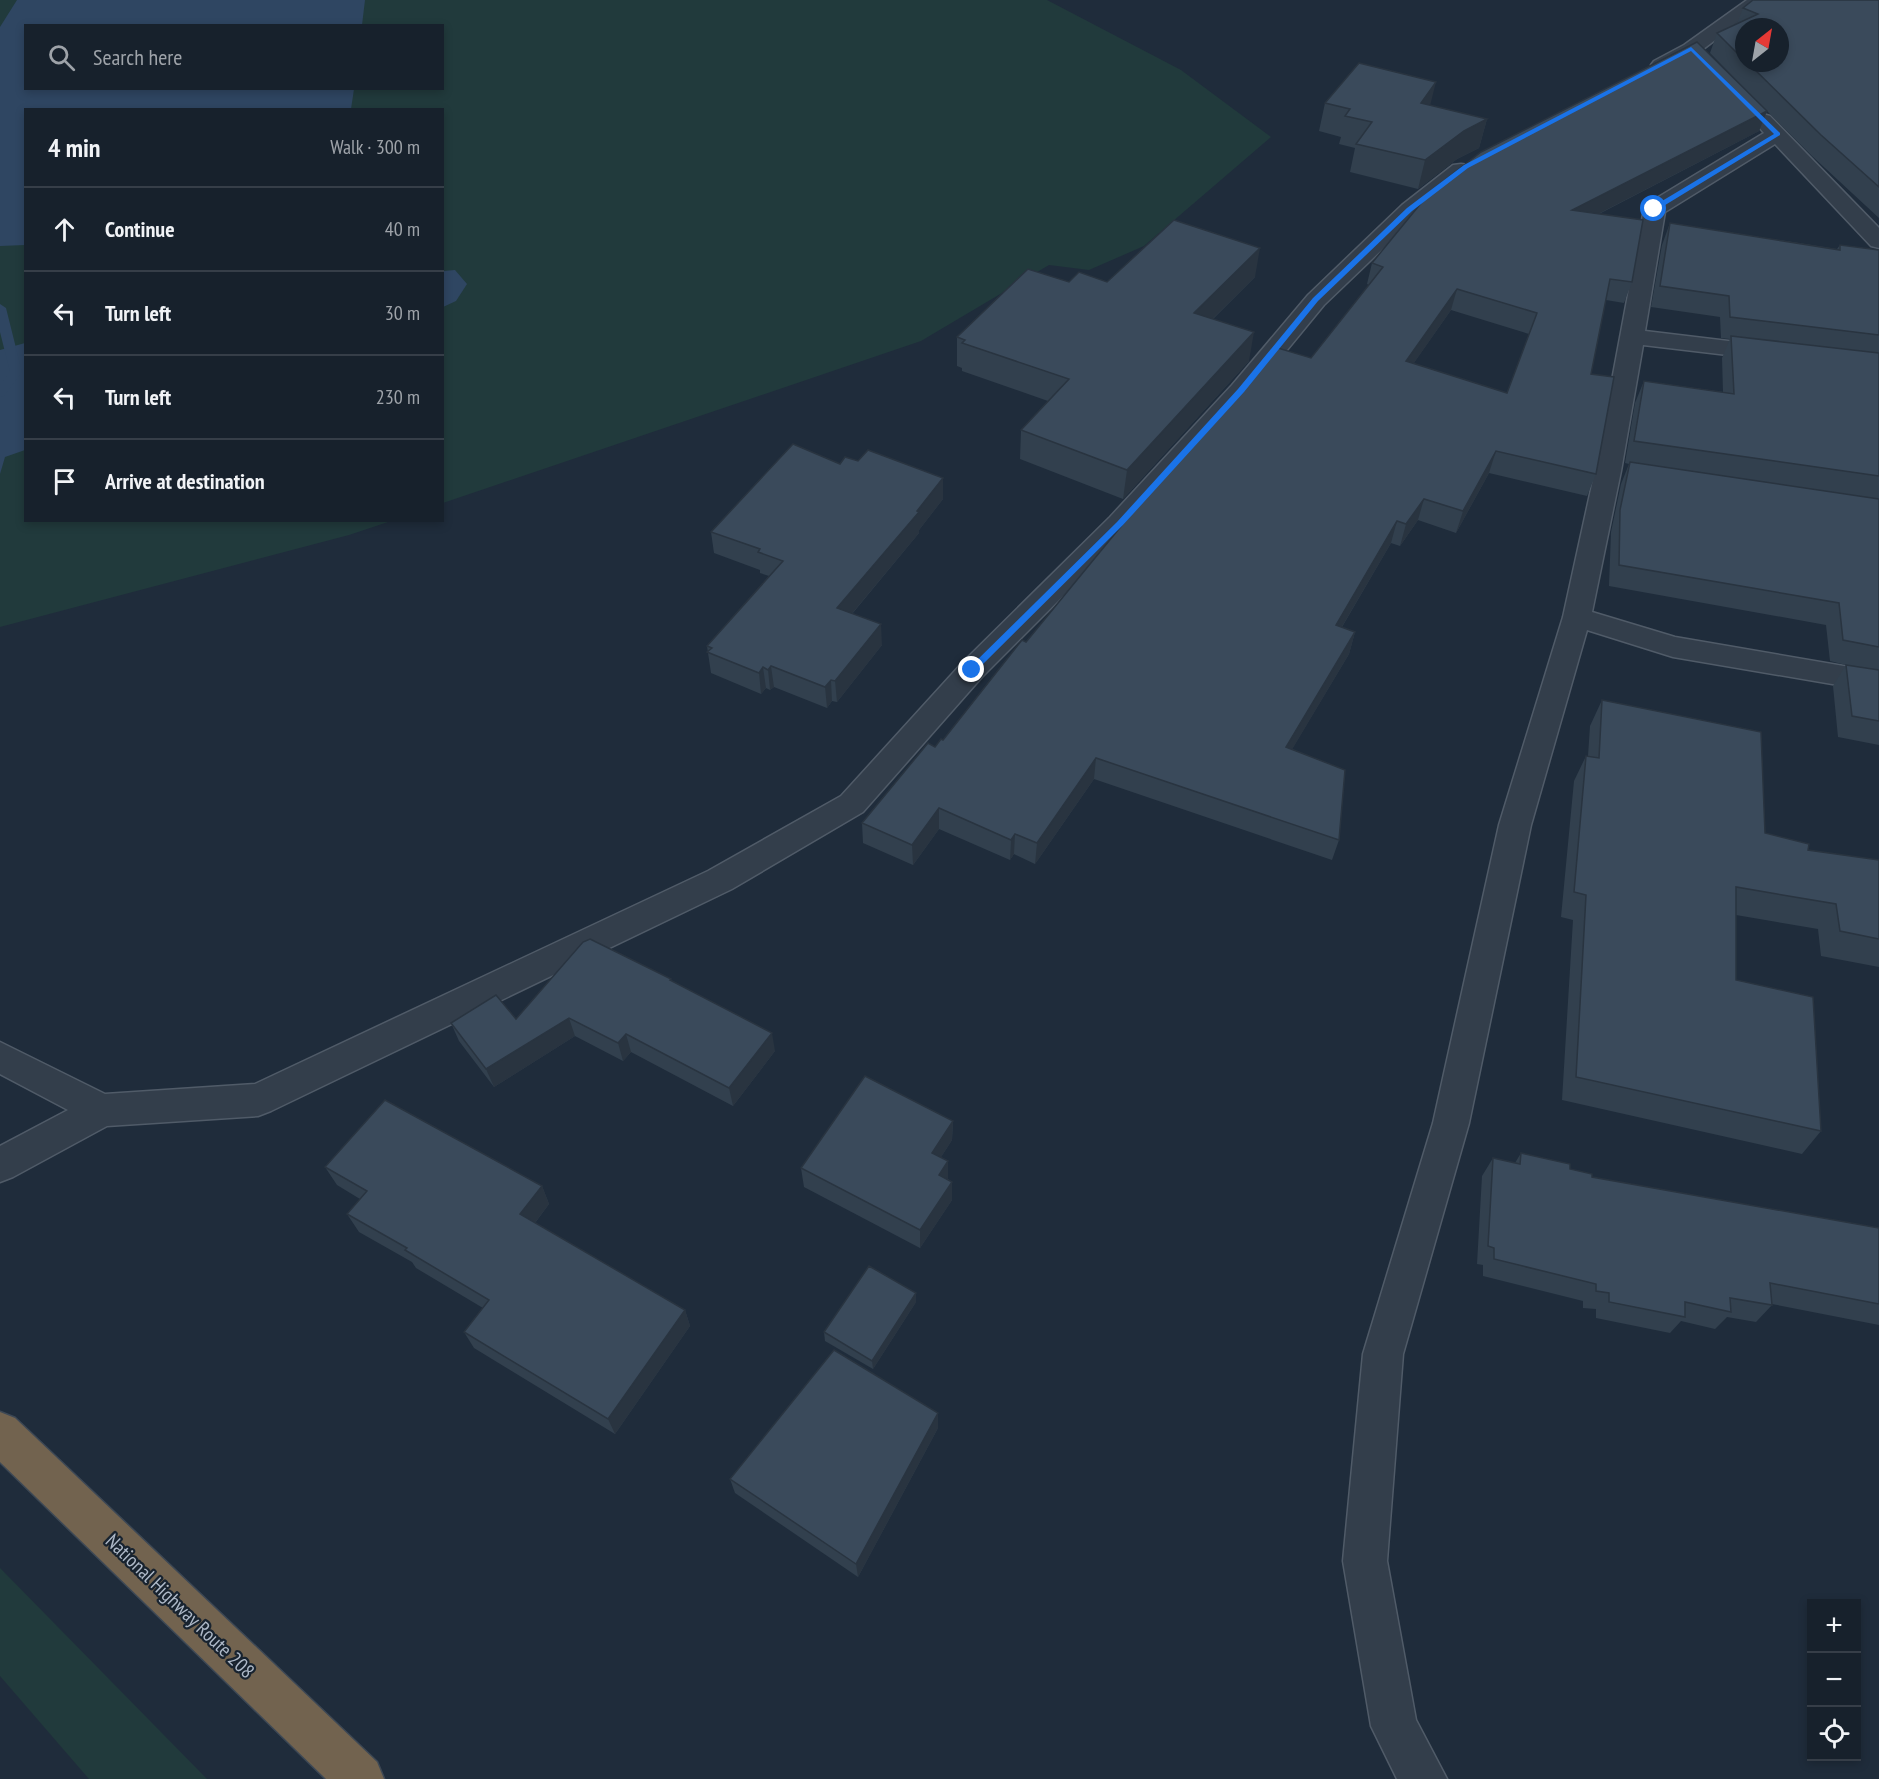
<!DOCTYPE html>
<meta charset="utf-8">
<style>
body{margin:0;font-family:"PT Sans Narrow",sans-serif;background:#202934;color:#f1f3f6}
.controls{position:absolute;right:18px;bottom:18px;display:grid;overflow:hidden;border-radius:0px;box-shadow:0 3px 9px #0003}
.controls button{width:54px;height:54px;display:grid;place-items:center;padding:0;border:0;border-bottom:2px solid #363e48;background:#17212c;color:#f1f3f6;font:30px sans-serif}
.compass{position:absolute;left:1735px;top:18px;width:54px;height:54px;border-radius:50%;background:#17212c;box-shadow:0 3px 9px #0003;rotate:31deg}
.stop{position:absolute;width:18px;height:18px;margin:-14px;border:4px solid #1a73e8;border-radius:50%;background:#fff}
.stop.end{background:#1a73e8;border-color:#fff;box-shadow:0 2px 6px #0008}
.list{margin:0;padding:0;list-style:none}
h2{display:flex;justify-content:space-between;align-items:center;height:78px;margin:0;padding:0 24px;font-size:26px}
h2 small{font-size:20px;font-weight:400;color:#9ea3a9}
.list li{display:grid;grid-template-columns:39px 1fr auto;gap:18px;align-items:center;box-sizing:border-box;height:84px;padding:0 24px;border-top:2px solid #363e48}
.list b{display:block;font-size:22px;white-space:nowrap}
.list em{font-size:20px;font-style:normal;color:#9ea3a9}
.icon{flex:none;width:33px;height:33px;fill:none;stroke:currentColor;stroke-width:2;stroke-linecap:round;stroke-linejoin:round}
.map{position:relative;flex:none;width:1879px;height:1779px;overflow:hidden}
.search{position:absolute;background:#17212c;box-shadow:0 3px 9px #0003;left:24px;top:24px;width:420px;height:66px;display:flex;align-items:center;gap:15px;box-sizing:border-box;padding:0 21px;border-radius:0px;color:#9ea3a9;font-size:22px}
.panel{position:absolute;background:#17212c;box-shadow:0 3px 9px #0003;left:24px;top:108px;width:420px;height:414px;border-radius:0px}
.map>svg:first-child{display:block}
</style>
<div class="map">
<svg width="1879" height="1779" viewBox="0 0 1879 1779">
<rect width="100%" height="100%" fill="#1f2c3b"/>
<g fill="#213a3c" fill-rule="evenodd">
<path d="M0,0H1047L1181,70L1271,137L1144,246L1089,270L1049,265L921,341L443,503L442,110H26V520L391,521L349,535L0,627ZM26,26H442V88H26Z"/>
<polygon points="0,1568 207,1779 89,1779 0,1676"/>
</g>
<g fill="#2f4662">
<polygon points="17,0 365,0 362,25 26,26 26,88 354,89 351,109 26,110 25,245 0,246 0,27"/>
<polygon points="455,270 467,284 456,301 443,307 443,271"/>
<polygon points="25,343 25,450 5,457 0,474 0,350"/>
</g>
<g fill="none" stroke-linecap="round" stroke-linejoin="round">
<polygon fill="#2f4662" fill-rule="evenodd" points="0,304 6,308 22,372 4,396 0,397 0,385 10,372 0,332"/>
<g stroke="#505b68" stroke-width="3">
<g id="street">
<polygon points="1747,0 1768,0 1698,53 1668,69 1654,69 1651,65 1654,61 1684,45"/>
<polygon points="1763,114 1770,116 1879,228 1879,248 1871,246 1775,144 1665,212 1645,331 1770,346 1779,348 1782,353 1779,358 1770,360 1643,345 1621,471 1592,612 1675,637 1879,672 1879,692 1673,657 1587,630 1531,825 1469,1123 1403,1354 1387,1561 1416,1720 1447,1779 1397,1779 1371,1726 1343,1561 1363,1354 1433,1123 1499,825 1563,617 1595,471 1644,209 1647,204 1764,133 1753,120 1756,116"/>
<polygon points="1461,164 1469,165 1472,170 1469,175 1418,215 1324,305 1250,395 1130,529 982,677 863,812 732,889 271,1111 258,1116 107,1126 13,1177 0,1182 0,1146 68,1110 0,1074 0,1042 105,1094 255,1084 708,871 841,796 962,663 1110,517 1232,385 1308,295 1402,205 1453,165"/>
</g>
</g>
<g stroke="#3d4855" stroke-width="3">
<polygon id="highway" points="0,1412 15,1418 377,1762 384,1779 326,1779 0,1462"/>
</g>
<use href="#street" fill="#333e4b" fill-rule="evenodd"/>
<use href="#highway" fill="#72634f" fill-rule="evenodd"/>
</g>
<g fill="#32404e" fill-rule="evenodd">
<path d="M1879,0V218L1812,156L1767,111L1759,131L1599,214L1632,282L1624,303L1606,300L1591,374L1596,474L1587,496L1489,473L1456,533L1418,520L1400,546L1391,543L1342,627L1355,632L1349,654L1292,749L1339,840L1332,860L1094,779L1035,864L1014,854L1010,860L939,829L913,865L863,843L862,823L935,747L943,740L1026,642L1311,358L1369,285L1367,284L1372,263L1751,95L1710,53L1717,33L1737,24L1743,8ZM1744,27L1780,63H1744ZM1451,310L1529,334L1507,393L1413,364Z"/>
<polygon points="1325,103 1430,106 1487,119 1479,148 1457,159 1418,189 1350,172 1355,148 1339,144 1341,137 1319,131"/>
<polygon points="1670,223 1837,249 1840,245 1879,250 1879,745 1838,737 1833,686 1846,665 1850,666 1830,661 1826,625 1609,586 1611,532 1621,484 1629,464 1625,463 1635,403 1644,381 1723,392 1722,358 1730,339 1721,338 1720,317 1651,307 1662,245"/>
<polygon points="1255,277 1213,319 1249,361 1123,499 1020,459 1021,430 1048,401 962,371 962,368 957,366 957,337 1107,282"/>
<polygon points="840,464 943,499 919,530 919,533 852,614 882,645 837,702 832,701 827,708 774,687 770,690 766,688 761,694 711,673 707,646 769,576 760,573 760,570 714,553 711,532"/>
<polygon points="1602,700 1765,833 1808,850 1879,860 1879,967 1821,956 1818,929 1736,915 1736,980 1821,1131 1802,1154 1562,1100 1573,920 1561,917 1574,781 1586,756 1588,756 1590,726"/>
<polygon points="672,981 775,1051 733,1106 631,1052 623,1061 575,1036 494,1087 459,1041 451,1023 516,1019"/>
<polygon points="953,1121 952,1140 941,1157 948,1179 952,1182 952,1200 920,1248 804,1187 801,1168"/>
<polygon points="1521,1153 1570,1169 1592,1177 1879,1228 1879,1325 1772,1304 1772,1305 1756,1322 1727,1317 1715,1329 1681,1321 1670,1333 1596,1318 1596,1309 1583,1308 1583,1301 1483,1276 1483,1265 1477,1264 1482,1176 1493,1158 1515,1163"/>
<polygon points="325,1167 542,1186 549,1204 535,1223 685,1310 690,1326 615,1434 474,1348 464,1332 483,1308 416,1268 412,1262 359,1232 347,1214 360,1199 337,1185"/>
<polygon points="916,1302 873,1369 825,1341 824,1332"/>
<polygon points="938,1428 858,1577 735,1493 730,1479"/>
</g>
<g fill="#293440">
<polygon points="1436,82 1429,110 1421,103"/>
<polygon points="1767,111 1759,131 1565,231 1572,210"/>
<polygon points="1487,119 1479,148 1457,159 1418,189 1425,160 1464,131"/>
<polygon points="1260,248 1255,277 1190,341 1194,313"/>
<polygon points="1457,289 1451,310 1400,383 1406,361"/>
<polygon points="1254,332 1249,361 1123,499 1127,470"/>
<polygon points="1496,451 1489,473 1456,533 1463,511"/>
<polygon points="943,478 943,499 919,530 919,533 839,629 837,608"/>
<polygon points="1424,499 1418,520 1400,546 1406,524"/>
<polygon points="1397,521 1391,543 1330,647 1336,625"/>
<polygon points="881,624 882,645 837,702 835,681"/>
<polygon points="1355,632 1349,654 1281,768 1286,747"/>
<polygon points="771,666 774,687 770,690 768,670"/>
<polygon points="763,667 766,688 761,694 759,673"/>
<polygon points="831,680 832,701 827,708 825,687"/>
<polygon points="1096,758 1094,779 1035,864 1037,843"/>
<polygon points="939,808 939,829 913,865 912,845"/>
<polygon points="1015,834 1014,854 1010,860 1011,840"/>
<polygon points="569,1018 575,1036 494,1087 486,1069"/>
<polygon points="772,1033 775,1051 733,1106 729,1088"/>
<polygon points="626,1034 631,1052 623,1061 618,1043"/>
<polygon points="953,1121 952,1140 932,1171 932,1153"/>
<polygon points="948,1161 948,1180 939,1175"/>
<polygon points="952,1182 952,1200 920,1248 920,1230"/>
<polygon points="542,1186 549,1204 528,1232 520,1214"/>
<polygon points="916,1293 916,1302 873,1369 872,1361"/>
<polygon points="685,1310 690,1326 615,1434 608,1419"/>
<polygon points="938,1413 938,1428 858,1577 856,1564"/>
</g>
<g fill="#3a4a5b" stroke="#293440" stroke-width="1.5" fill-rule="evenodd">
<polygon points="1753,0 1879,0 1879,187 1821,135 1748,63 1780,63 1780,27 1744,27 1744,60 1717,33 1758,14 1743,8"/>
<path d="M1697,42L1767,111L1572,210L1643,220L1632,282L1610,279L1591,374L1614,377L1596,474L1496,451L1463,511L1424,499L1406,524L1397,521L1336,625L1355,632L1286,747L1345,770L1339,840L1096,758L1037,843L1015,834L1011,840L939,808L912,845L862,823L928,743L935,747L941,739L943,740L1022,640L1026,642L1141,502L1278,348L1311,358L1383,267L1372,263L1431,191L1481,152ZM1457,289L1537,313L1507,393L1406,361Z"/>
<polygon points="1359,63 1436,82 1421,103 1487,119 1464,131 1425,160 1356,144 1372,122 1345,116 1350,109 1325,103"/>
<polygon points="1174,220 1260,248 1194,313 1254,332 1127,470 1021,430 1069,379 962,343 965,340 957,337 1028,269 1069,282 1079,272 1107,282"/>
<polygon points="1670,223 1840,250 1840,245 1879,250 1879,335 1730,317 1729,296 1660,286"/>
<polygon points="1731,336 1879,353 1879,476 1634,441 1644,381 1734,394"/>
<polygon points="793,444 840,464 845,457 858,461 868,450 943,478 917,511 919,512 837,608 881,624 835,681 831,680 825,687 771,666 768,670 763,667 759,673 707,652 712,648 707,646 783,561 758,552 760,549 711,532"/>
<polygon points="1630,462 1879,499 1879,647 1843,640 1839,603 1619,565 1620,510"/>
<polygon points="1846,665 1879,670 1879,721 1852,716"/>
<polygon points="1602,700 1761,732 1765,833 1809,844 1808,850 1879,860 1879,939 1840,931 1836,904 1736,887 1736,980 1813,997 1821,1131 1576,1077 1586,895 1574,892 1586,756 1599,758"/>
<polygon points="590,939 671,979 670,980 772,1033 729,1088 626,1034 618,1043 569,1018 486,1069 451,1023 496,995 516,1019 583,942"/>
<polygon points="865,1076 953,1121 932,1153 948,1161 939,1175 952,1182 920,1230 801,1168"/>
<polygon points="385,1100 542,1186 520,1214 685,1310 608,1419 464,1332 489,1300 405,1250 407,1248 347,1214 367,1191 325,1167"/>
<polygon points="1521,1153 1570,1164 1570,1169 1592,1174 1592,1177 1879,1228 1879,1304 1770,1283 1772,1305 1730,1298 1731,1312 1685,1302 1685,1317 1609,1302 1609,1293 1596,1291 1596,1284 1494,1259 1494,1248 1488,1246 1493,1158 1520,1164"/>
<polygon points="869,1266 916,1293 872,1361 824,1332"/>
<polygon points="834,1350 938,1413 856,1564 730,1479"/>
</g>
<polygon fill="#1a73e8" points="1691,47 1780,133 1780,135 1657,210 1652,210 1652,207 1774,134 1691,51 1468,168 1412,211 1318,301 1244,392 1123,525 975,672 969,672 969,668 1117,522 1238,389 1313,298 1407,208 1464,165"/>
<g text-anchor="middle" stroke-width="4.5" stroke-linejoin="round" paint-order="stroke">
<g font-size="20" fill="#adb8c7" stroke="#18232f">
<text transform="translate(180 1606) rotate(44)" y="7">National Highway Route 208</text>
</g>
</g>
</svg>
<div class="controls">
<button>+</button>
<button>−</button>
<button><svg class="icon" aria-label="locate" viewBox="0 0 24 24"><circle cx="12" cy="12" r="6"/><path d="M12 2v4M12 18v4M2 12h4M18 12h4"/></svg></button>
</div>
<svg class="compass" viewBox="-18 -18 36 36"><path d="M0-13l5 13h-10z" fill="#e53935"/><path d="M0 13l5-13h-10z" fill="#9ea3a9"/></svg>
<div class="stop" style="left:1654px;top:209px"></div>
<div class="stop end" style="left:972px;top:670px"></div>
<div class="search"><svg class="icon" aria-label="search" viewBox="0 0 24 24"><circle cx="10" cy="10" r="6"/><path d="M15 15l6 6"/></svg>Search here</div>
<section class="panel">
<h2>4 min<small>Walk · 300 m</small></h2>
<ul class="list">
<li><svg class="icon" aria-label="ahead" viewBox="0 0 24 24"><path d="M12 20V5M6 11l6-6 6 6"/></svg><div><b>Continue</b></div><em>40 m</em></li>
<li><svg class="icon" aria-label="left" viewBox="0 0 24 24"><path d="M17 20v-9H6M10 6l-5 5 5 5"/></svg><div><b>Turn left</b></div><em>30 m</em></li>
<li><svg class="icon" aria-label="left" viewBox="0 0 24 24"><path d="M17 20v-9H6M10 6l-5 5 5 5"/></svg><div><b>Turn left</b></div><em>230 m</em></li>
<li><svg class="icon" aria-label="arrive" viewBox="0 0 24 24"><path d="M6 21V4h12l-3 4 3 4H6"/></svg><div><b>Arrive at destination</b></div></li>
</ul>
</section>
</div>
